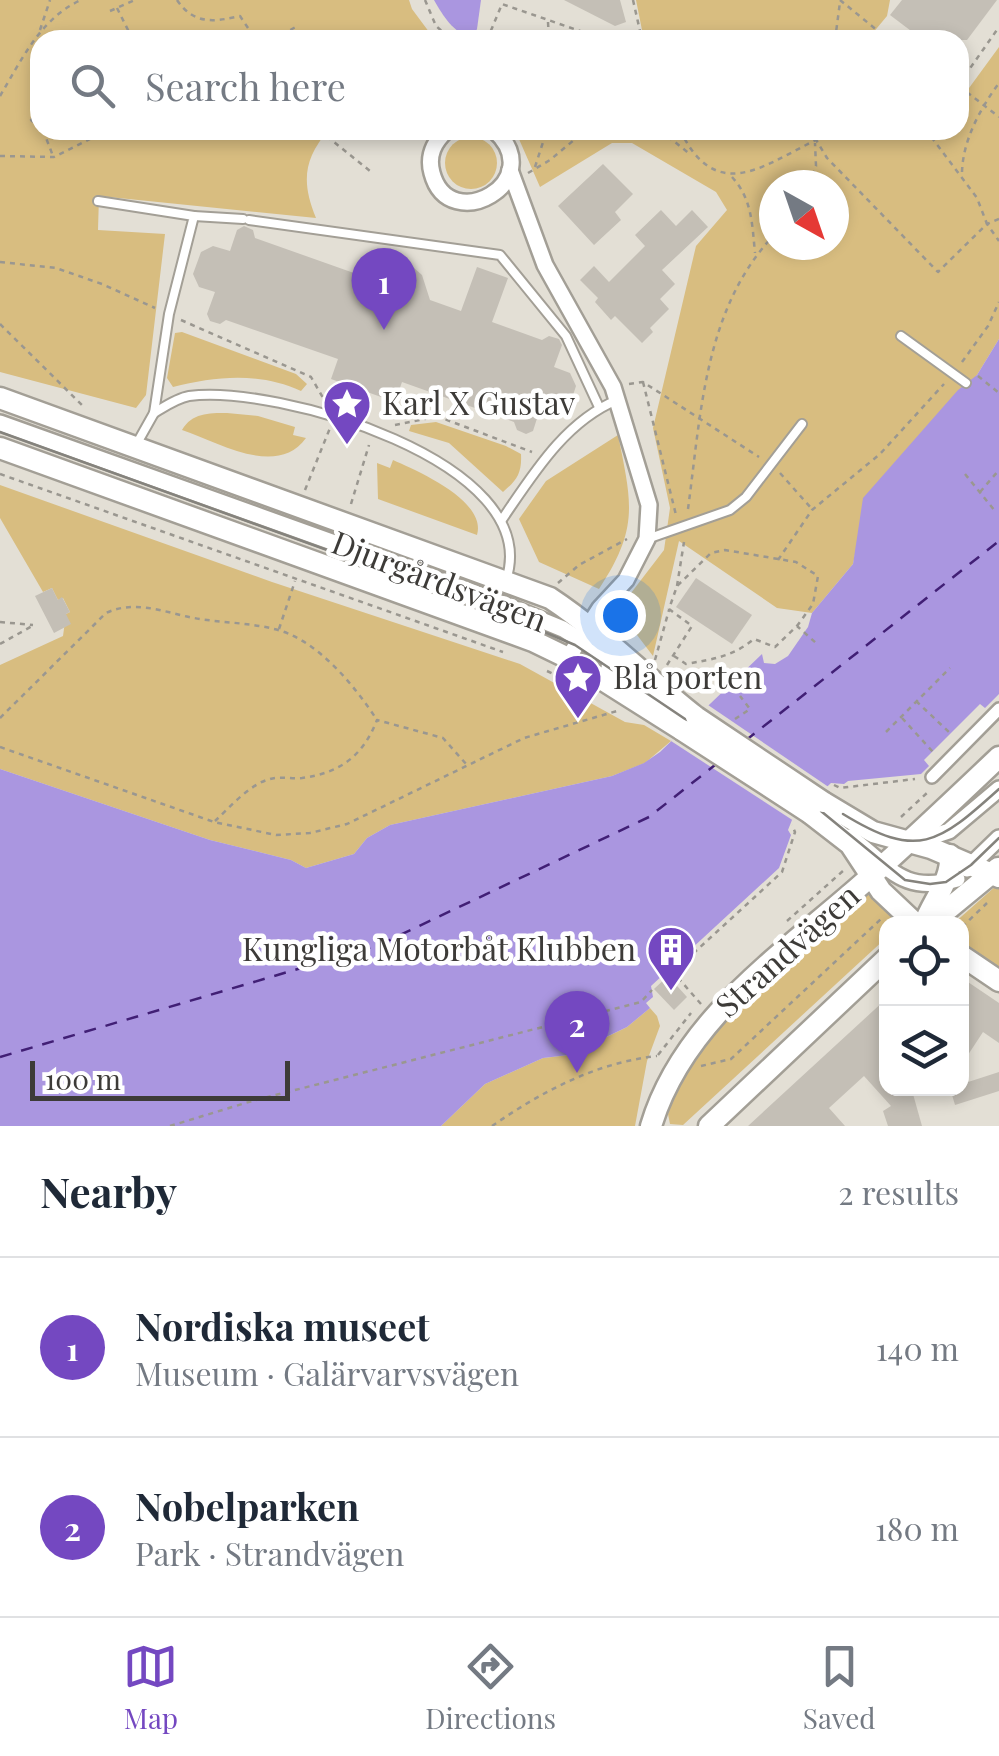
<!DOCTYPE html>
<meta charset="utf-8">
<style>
body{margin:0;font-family:"Playfair Display",serif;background:#f2f2f3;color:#1f2937}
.controls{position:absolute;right:30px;bottom:30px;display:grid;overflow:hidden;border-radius:20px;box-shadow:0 5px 15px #0003}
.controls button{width:90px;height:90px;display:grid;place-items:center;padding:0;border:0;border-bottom:2px solid #e0e1e3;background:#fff;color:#1f2937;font:50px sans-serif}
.compass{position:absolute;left:759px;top:170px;width:90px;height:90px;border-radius:50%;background:#fff;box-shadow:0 5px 15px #0003;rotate:140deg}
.scale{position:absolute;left:30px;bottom:25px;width:260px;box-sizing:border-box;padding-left:10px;border:5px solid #3d3b38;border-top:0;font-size:28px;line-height:35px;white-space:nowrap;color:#3d3b38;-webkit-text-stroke:8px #fff;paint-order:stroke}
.you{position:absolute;left:620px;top:615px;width:35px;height:35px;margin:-25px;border:8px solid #fff;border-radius:50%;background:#1a73e8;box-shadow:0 0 0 15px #1a73e833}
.badge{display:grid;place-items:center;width:65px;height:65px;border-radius:50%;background:#7448c1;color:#fff;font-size:32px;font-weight:700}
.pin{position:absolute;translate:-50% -82px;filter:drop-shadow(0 2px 5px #0008)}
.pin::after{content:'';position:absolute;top:52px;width:35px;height:30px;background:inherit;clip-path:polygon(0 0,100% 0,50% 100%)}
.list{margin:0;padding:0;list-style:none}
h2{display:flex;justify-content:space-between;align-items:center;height:130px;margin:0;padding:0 40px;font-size:42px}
h2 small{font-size:32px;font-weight:400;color:#747a83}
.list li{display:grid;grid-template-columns:65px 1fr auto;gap:30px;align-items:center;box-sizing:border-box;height:180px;padding:0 40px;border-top:2px solid #e0e1e3}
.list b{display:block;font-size:38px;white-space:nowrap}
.list p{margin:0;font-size:32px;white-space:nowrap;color:#747a83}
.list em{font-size:32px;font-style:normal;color:#747a83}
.icon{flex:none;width:55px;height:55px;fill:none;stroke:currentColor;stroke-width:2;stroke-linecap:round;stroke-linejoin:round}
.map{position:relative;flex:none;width:999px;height:1126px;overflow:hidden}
.search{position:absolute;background:#fff;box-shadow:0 5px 15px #0003;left:30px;right:30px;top:30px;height:110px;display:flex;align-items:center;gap:25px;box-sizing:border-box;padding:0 35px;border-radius:30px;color:#747a83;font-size:38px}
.sheet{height:490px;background:#fff}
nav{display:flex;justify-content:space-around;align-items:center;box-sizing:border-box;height:140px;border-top:2px solid #e0e1e3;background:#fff;font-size:28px;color:#747a83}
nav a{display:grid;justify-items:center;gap:5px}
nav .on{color:#7448c1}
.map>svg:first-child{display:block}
</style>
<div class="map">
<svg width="999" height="1126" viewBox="0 0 999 1126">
<rect width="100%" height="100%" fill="#e3dfd5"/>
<g fill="#d8bd80" fill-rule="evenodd">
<path d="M0,0H409L412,9L435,40H40V130H328C304,160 301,181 316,218L99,196L98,230L165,234L146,395L136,408L0,372Z"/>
<polygon points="636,0 890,0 887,16 867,40 633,40 642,30"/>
<path d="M999,47V339L977,375L859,535L853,564L812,613L777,608L679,541L653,656L618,610L664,550L670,508L653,428L696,246L727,210L716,192L632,143H612L540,187L515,130H959L961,99ZM774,185H834V245H774Z"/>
<circle cx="471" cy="163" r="26"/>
<path d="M182,332L296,374L307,384L301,391C260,372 216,376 173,387L167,378L175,333Z"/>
<path d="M227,413L258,416L295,427L293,435L306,438C277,478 220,443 182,430C192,413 208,413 227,413Z"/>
<path d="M436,422L506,446L521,454C522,473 517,480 503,492L449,443L409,431L411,425Z"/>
<path d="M618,435C632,504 639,528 599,589L539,562L519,519L546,481Z"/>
<path d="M393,460C418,471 487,501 477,535L378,499L377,463L390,468Z"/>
<polygon points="0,485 272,582 520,664 625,722 644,725 671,741 645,763 612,776 390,825 367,838 354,854 306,868 291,860 210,840 0,769 0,665 63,636 66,614 70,612 63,598 58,600 52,588 43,592 0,518"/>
<polygon points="997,885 999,886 999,970 963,946 962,924 953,924"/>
<polygon points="865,894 871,895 898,923 886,924 886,938 683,1125 670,1124 668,1114 679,1073 701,1043"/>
<polygon points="650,1008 657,1016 660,1026 647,1061 635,1126 441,1126 485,1084 543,1058 570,1055 627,1027"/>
</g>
<g fill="#aa96e0">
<path d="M434,0H481L477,29L472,39C453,32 443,16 434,0Z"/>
<polygon points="999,339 999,694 985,708 980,704 924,760 929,766 921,774 848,781 844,784 831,783 792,820 788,830 791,835 779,868 651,986 653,997 646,1003 650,1008 627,1027 569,1055 543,1058 485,1084 441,1126 0,1126 0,769 210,840 291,860 306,868 354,854 367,838 390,825 612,776 644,763 660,752 762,654 764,663 775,664 788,656 808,627 812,613 853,564 863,498 958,390 977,375"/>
</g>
<polygon fill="#e3dfd5" points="708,705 833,790 797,823 671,741"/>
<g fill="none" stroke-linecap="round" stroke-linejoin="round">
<g stroke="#411f75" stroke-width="2.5" stroke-dasharray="12 10" stroke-linecap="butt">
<polyline points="745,741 999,541"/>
<polyline points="0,1057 379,945 649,817 715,765"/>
</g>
</g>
<g fill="#c4bfb6">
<polygon points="564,0 620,0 626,22 615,26"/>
<polygon points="902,0 997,0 967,40 923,40 890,15"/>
<polygon points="603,164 633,194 615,212 621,220 594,245 558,206"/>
<polygon points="661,210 676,226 692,210 708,227 662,270 675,284 660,299 669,309 650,328 653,332 642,343 615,316 611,320 595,302 598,298 580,280 594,266 609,282 645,246 635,235"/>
<polygon points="244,226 253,230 255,238 368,278 391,264 414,268 422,275 430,300 461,311 477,267 508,278 492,322 542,340 549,336 559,339 562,345 554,367 570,373 576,386 569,407 556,414 540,409 533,431 526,434 517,430 514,422 402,382 395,402 331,379 338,359 226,320 220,324 210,321 207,314 215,292 199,287 193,274 201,252 213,246 230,251 237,230"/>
<polygon points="696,578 752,615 732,644 676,607"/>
<polygon points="52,588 58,600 62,597 70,612 66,614 71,624 54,633 35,596"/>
<polygon points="668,976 687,997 674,1010 654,989"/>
<polygon points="962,978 999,1003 999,1043 983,1032 962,1064"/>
<polygon points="886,999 886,1049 879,1056 886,1065 886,1088 908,1088 913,1094 922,1126 888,1126 883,1111 891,1106 864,1076 829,1108 845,1126 748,1126"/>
<polygon points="999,1072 999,1091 955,1105 950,1088 962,1088 962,1084"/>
</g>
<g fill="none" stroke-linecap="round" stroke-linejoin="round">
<g stroke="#a39f96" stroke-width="12">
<g id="service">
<polyline points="98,201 194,216 169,314 154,413 136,445"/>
<polyline points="194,216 243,219"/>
<polyline points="249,220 500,255 566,336 599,407"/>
<polyline points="901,336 966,383"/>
<path d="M154,413C164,407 177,398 189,396C273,384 546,461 506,580"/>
<path d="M501,521C532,476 564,422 617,400"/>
<polyline points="647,539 730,510 746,497 802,424"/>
</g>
</g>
<g stroke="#a39f96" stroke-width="16">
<polyline id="pedestrian" points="932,777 999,709"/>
</g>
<g stroke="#a39f96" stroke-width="20">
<g id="minor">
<path d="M447,130C434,142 427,155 432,173C449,238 551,181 494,130"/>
<polyline points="510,170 545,265 613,387 649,505 647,539 626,580 600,608 568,658"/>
<polyline points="0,423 488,598 563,629 627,669"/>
<polyline points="609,667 680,718"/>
<path d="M850,837C890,867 902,895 957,879"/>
<polyline points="916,842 949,831 999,789"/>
<polyline points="967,869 999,838"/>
</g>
</g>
<g stroke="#a39f96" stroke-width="25">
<g id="tertiary">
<path d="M0,398L550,598C603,633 646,678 696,717"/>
<polyline points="0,448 533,641 568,658 682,730"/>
<polyline points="823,802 873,832 931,848 999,877"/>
<polyline points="810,813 850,844 881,891 916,924"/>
<path d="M924,924C933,900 952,880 950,855"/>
<polyline points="930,924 998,868"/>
<polyline points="962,956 999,981"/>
<path d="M651,1126C684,1016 789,950 870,877C914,838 957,797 999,757"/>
<polyline points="709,1126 886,959"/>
</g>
</g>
<g stroke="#9a9790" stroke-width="2.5" stroke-dasharray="5 5" stroke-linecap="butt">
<path d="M177,0C194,25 214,22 240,16L256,40"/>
<polyline points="425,0 436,26 452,40"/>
<polyline points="633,0 642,40"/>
<polyline points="840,0 889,40"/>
<polyline points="117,8 133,40"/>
<polyline points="110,11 135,0"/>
<polyline points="548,22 549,40"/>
<polyline points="40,30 50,0"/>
<polyline points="273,40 299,25"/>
<polyline points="487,40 502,4 606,40"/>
<polyline points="835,40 840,2"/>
<polyline points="959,84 999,27"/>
<polyline points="959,86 999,117"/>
<path d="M0,96C22,59 41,18 81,0"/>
<polyline points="40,112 31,120 40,128"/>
<polyline points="43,130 53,156"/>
<polyline points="319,130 370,171"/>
<polyline points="660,130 691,155"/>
<path d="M680,130C722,217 779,150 840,130"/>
<polyline points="815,138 827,158 938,272 987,224 977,198 926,130"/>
<polyline points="0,156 54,157 108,130"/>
<polyline points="535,167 547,130"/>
<path d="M962,172C963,140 980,109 999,83"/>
<polyline points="528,173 550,160 586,130"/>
<path d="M732,177C752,199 752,223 755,253"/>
<polyline points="809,185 816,166 815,143"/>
<polyline points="999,219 987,224 999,241"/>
<polyline points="0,262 56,268 102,284 155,308"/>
<polyline points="181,320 311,377 326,403"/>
<polyline points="0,324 84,407"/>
<polyline points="962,362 988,326 999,302"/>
<polyline points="978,376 999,393"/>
<polyline points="643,382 676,515"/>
<polyline points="629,384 643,382 759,457"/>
<polyline points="352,412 360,389"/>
<polyline points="426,418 439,417 532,452"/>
<polyline points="395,425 425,419 428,406 397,395"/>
<polyline points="780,473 811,508"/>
<polyline points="0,474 503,652"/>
<polyline points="965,474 995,511"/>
<polyline points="305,490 330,428"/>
<polyline points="980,492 999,470"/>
<polyline points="351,504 369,445"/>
<path d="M688,509C701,414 704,309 774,235"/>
<polyline points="778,560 812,510 880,454 944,384"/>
<polyline points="558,583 579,565 627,539"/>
<polyline points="677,586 684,542"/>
<polyline points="613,619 629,634"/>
<polyline points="0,622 33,625"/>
<polyline points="279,629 295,581"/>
<polyline points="0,644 34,625"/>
<path d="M674,656L686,664C713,659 732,657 754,639L775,647L797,626L816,643"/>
<polyline points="655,660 669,610"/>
<polyline points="667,665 692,626 669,609 677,586 711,553 725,550 796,562 818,576 813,604 797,626"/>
<polyline points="547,671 562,678"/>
<polyline points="916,701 950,733"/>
<path d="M0,718L106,613C134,600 161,611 189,617C217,623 247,622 274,629C316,638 355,686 377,720"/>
<polyline points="902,718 933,752"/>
<polyline points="735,719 750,709 740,696"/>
<polyline points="886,732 950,668"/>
<polyline points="0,747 214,822 276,835 310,833 347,824 524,738 617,711"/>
<polyline points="834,785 840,788 915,779"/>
<polyline points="901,817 928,792"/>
<path d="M215,821C230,807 250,784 270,779C280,776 291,779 302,778C340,773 363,756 377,720L443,738L467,765"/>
<polyline points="787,921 844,870"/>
<polyline points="962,927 987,903"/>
<polyline points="701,1004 673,972 782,872 795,832 792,825"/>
<polyline points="658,1055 691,1013"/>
<polyline points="701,1066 731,1059 882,918"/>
<polyline points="170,1126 252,1101 641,1002 652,990"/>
<path d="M492,1126C543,1091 595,1063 657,1056"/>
</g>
<use href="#service" stroke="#fff" stroke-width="8"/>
<use href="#pedestrian" stroke="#fff" stroke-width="11"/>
<use href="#minor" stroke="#fff" stroke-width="15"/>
<use href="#tertiary" stroke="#fff" stroke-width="20"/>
<g stroke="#85837d" stroke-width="2.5">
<polyline points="0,432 485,607 575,645 816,807 905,880 930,884 946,882 971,865 999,838"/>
<path d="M843,814C918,860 938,844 999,789"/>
</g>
<g stroke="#a39f96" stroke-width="25" stroke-linecap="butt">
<g id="tertiary-bridge">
<polyline points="696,717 823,802"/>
<polyline points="682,730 810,813"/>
</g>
</g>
<use href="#tertiary-bridge" stroke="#fff" stroke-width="20"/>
</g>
<defs>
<g id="sight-pin" transform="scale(2.5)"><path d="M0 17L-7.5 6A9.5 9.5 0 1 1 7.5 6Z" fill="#7448c1" stroke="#fff"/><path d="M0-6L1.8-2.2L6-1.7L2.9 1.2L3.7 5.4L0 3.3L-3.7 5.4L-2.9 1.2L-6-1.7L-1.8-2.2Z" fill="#fff"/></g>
<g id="building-pin" transform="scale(2.5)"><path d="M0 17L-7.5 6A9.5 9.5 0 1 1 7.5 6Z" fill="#7448c1" stroke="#fff"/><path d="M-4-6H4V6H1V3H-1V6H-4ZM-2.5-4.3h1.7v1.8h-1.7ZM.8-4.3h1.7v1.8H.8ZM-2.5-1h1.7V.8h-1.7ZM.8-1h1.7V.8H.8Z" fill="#fff"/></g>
</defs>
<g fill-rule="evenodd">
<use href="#sight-pin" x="347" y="404"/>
<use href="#sight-pin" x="578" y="678"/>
<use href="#building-pin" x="671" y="950"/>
</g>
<g text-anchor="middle" stroke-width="9" stroke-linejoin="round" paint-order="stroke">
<g font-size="32" fill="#3d3b38" stroke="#fff" text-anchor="start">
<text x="382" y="415">Karl X Gustav</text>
<text x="613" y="689">Blå porten</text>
<text x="636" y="961" text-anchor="end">Kungliga Motorbåt Klubben</text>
</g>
<g font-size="32" fill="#3d3b38" stroke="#fff">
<text transform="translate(439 582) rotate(21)" y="11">Djurgårdsvägen</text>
<text transform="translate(788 951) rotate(-42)" y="11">Strandvägen</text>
</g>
</g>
</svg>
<div class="controls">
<button><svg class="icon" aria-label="locate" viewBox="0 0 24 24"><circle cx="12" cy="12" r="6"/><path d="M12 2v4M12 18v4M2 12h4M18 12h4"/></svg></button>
<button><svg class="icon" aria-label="layers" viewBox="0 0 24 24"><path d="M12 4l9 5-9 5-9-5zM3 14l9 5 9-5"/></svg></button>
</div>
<svg class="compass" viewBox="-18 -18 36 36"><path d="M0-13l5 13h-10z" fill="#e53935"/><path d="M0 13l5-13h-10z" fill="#747a83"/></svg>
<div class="scale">100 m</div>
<div class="you"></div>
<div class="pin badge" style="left:384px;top:330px">1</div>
<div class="pin badge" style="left:577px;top:1073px">2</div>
<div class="search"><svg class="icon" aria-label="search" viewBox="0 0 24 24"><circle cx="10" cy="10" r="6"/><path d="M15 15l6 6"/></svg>Search here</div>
</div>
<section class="sheet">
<h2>Nearby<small>2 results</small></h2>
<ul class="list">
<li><span class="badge">1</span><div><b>Nordiska museet</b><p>Museum · Galärvarvsvägen</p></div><em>140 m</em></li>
<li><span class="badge">2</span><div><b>Nobelparken</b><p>Park · Strandvägen</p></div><em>180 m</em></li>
</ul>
</section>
<nav>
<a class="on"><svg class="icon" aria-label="map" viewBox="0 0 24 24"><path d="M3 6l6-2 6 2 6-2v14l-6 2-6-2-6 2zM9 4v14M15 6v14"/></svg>Map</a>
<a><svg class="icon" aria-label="directions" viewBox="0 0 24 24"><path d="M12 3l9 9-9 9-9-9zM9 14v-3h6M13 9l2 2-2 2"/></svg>Directions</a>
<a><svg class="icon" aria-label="saved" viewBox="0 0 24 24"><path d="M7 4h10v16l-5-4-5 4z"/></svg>Saved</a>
</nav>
